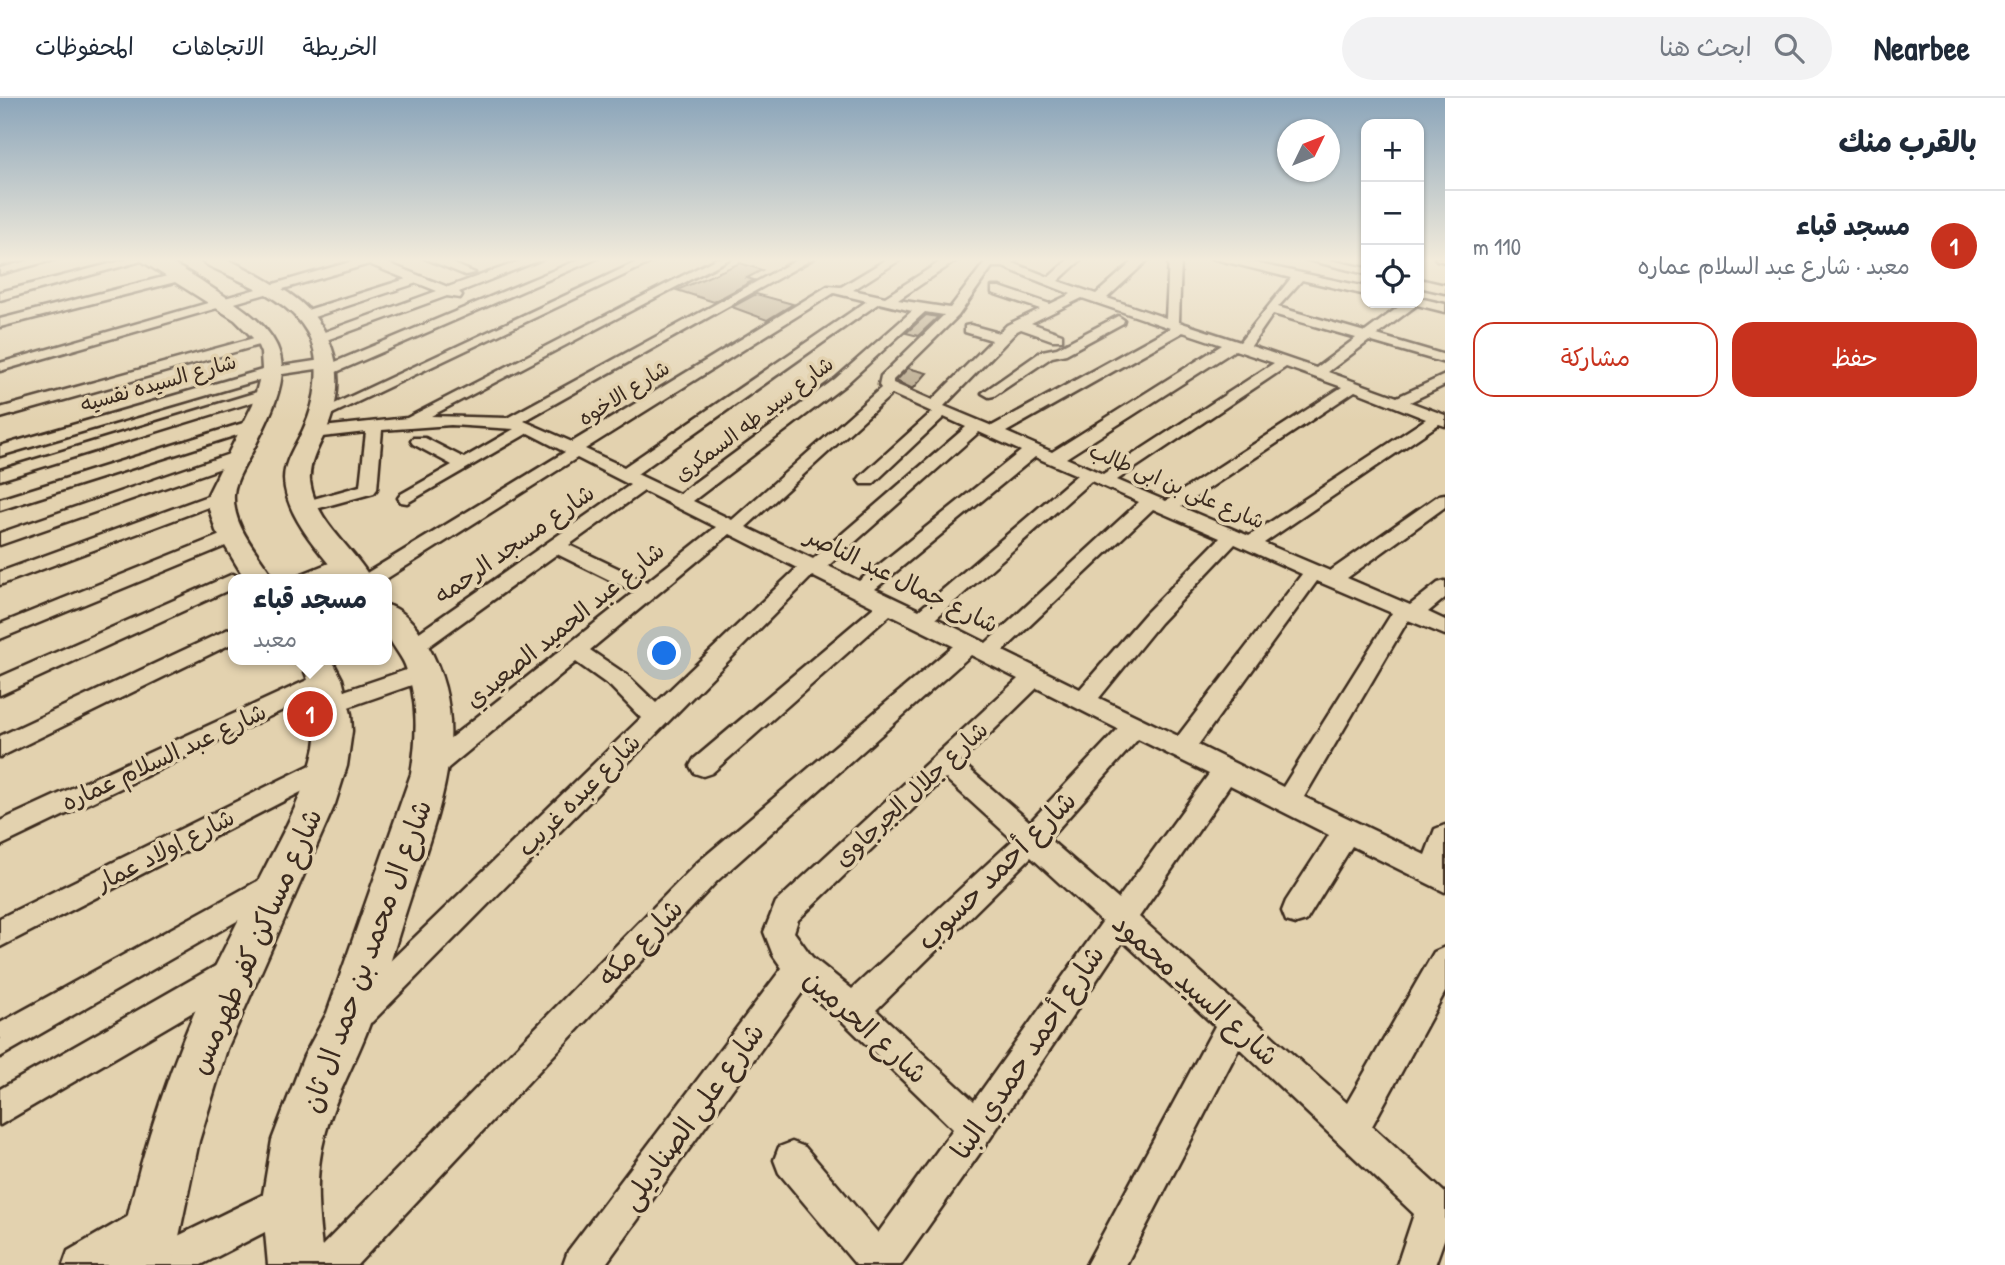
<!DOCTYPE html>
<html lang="ar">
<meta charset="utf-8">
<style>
body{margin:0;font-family:"Patrick Hand","Playpen Sans Arabic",sans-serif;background:#f2f2f3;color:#1f2937;direction:rtl}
.controls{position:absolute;right:21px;top:21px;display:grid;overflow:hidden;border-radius:14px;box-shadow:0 2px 5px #0004}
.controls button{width:63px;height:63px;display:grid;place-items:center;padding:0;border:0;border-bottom:2px solid #e0e1e3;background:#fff;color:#1f2937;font:35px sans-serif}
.compass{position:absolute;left:1277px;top:21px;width:63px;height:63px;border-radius:50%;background:#fff;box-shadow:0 2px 5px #0004;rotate:47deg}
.you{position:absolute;left:665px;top:556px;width:24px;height:24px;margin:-18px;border:5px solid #fff;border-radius:50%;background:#1a73e8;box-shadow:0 0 0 10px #1a73e833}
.badge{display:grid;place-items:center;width:46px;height:46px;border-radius:50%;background:#c8321e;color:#fff;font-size:23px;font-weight:700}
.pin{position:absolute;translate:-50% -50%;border:4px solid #fff;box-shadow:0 2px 7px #0006}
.popup{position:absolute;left:228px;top:476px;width:164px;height:91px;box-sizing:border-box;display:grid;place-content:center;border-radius:14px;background:#fff;filter:drop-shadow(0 2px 5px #0005);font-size:23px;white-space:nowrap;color:#747a83}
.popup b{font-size:26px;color:#1f2937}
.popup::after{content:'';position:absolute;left:50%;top:100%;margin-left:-14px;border:14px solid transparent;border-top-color:#fff}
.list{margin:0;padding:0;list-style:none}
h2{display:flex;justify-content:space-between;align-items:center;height:91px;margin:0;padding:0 28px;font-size:30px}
h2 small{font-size:23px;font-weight:400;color:#747a83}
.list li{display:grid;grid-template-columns:46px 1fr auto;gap:21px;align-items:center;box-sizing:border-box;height:112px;padding:0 28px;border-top:2px solid #e0e1e3}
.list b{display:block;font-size:26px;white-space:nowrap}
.list p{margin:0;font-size:23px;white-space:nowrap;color:#747a83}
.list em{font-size:23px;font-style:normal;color:#747a83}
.actions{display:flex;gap:14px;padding:21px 28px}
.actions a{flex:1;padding:16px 0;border:2px solid #c8321e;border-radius:21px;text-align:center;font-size:24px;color:#c8321e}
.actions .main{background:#c8321e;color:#fff}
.icon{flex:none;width:38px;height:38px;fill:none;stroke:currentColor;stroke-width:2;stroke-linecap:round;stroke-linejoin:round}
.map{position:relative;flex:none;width:1445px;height:1167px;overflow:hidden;direction:ltr}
header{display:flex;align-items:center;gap:42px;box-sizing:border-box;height:98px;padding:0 35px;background:#fff;border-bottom:2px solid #e0e1e3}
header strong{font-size:33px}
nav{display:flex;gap:38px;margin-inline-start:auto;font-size:24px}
.search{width:490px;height:63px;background:#f2f2f3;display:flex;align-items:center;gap:18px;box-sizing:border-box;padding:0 24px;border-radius:38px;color:#747a83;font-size:26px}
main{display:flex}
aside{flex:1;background:#fff}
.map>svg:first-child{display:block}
</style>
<header>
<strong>Nearbee</strong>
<div class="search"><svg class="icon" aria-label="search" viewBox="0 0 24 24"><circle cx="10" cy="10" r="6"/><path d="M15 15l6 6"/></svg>ابحث هنا</div>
<nav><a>الخريطة</a><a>الاتجاهات</a><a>المحفوظات</a></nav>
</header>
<main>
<aside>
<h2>بالقرب منك<small></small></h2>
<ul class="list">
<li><span class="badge">1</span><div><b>مسجد قباء</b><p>معبد · شارع عبد السلام عماره</p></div><em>110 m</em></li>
</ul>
<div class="actions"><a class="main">حفظ</a><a>مشاركة</a></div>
</aside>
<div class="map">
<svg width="1445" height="1167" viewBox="0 0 1445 1167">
<rect width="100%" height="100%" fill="#e3d2af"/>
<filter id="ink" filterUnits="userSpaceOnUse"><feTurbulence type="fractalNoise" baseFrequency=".0143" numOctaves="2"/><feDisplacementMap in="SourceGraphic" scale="14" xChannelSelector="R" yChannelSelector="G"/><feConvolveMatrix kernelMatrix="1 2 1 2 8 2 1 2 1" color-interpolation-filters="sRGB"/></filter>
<g filter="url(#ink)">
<g fill="#b2a184" stroke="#3b2a1e" stroke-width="2">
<polygon points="740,165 762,172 747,180 754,182 714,204 677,192"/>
<polygon points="756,196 793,206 767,222 732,209"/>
<polygon points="926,217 938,219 918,238 906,235"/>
<polygon points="908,270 927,275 913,291 896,283"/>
</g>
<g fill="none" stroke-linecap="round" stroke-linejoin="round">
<g stroke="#3b2a1e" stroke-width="5">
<g id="street">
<polygon points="40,160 60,160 0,176 0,170"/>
<polygon points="133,160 152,160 0,202 0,194"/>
<polygon points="364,160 382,160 380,162 448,189 529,160 545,160 459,194 462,197 460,200 447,198 321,244 316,243 316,237 437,193 417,185 311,220 301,220 301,214 406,181 369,166 0,273 0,265"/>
<polygon points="424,160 440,160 475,175 465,177"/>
<polygon points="583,160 598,160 334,275 324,275 323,270 276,277 0,358 0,348 269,270 328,261 335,264"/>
<polygon points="645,160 660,160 326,319 321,321 313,316"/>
<path d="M717,160H731L431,318L507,320L800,160H814L524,323L572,344L828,188L841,189L889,160H903L853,192L885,199L946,160H960L898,202L950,210L985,164L1019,160L1013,165L1049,179L1070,160H1083L1058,183L1096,196L1137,160H1150L1107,200L1166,220L1169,160H1181L1179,224L1240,244L1291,180L1211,160H1232L1366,189V197L1302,182L1278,209L1365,234L1404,205H1419V200L1445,206V214L1417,207L1377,237L1445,257V265L1369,243L1328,274L1397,299L1445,277V287L1410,304L1445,317V328L1439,326L1264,445L1330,473L1439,397L1445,396V409L1347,480L1410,507L1438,485L1445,483V500L1428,514L1445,522V537L1408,522L1304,699L1425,757L1435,731L1445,727V794L1352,748L1306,823L1296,826L1286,823L1282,813L1286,803L1329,737L1230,687L1139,819L1347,1005L1434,854L1445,849V894L1372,1028L1445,1095V1139L1435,1167H1397L1414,1116L1239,950L1126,1167H1086L1215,928L1123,843L989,1042L901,1167H856L779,1075L774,1062L779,1049L792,1044L805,1049L878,1135L953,1031L842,923L804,892L605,1167H563L568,1153L782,870L773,857L764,834L776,804L1018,581L971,557L717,783L357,1167H312L317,1153L697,765L953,548L890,517L712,675L703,678L694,675L690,668L694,661L874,509L812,478L372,924L361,929L350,924L345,913L350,902L641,620L611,589L576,564L442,675L433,678L424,675L420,668L424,661L634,494L557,456L421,554L413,557L405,554L402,549L405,544L630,387L577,360L386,481H362L365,476L565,354L528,335L407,405L401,404L398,400L401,396L452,367L413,346L411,343L413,340H425L464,360L514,331L451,327L382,332L377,391L374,395L305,414L296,409L299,405L360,388L366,334L313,340L305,335L313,330L407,320ZM992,169H1003L1071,196L1050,206L1000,189H992V195L1040,211L1007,227L999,235L970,227L965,228V234L992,242L932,302L893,285V282L958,218ZM834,195L867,203L624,369L585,351ZM1082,200L1170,230L992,328L944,308L1017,233L1021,231L1052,242H1062V236L1031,225ZM879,205L912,213L835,281L679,396L637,376ZM925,214L944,217L881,278L879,287L881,290L732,422L693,403L845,287ZM1273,216L1356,240L1316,270L1251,248ZM1183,234L1222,247L1052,354L1006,334ZM1235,252L1274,265L1103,376L1066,360ZM1286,269L1342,289L1166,403L1117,382ZM1355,293L1426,321L1249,438L1181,409ZM892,296L932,314L861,378L858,382L861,386H873L944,319L966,329L813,461L746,429ZM979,334L1021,353L859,483L828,468ZM1035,359L1077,377L919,512L875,491ZM1091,383L1139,404L986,545L936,520ZM644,393L716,429L647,484L569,447ZM1153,411L1220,440L1146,515L1080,591L1003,553ZM730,436L797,470L656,605L627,577L590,552ZM1235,446L1302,476L1178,638L1099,600L1160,525ZM1317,483L1392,515L1283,689L1198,647ZM1037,590L1118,631L1030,724L961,664ZM1138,641L1209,676L1118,801L1049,741ZM945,680L1013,742L852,891L812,859L794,834L798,822ZM1031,759L1102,824L974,1003L876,912Z"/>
<polygon points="1300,160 1321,160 1366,170 1366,176"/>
<polygon points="1435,160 1445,160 1445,164 1437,162"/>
<polygon points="179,175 183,176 183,182 0,229 0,221"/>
<polygon points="1419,181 1445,187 1445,195 1419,189"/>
<polygon points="1118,218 1124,222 1123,225 1066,256 1052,259 994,298 989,299 982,295 1042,253 1057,250"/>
<polygon points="265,237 270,238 270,244 0,320 0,310"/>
<polygon points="267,291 272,292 274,295 272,298 0,382 0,372"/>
<polygon points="253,322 259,324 261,327 259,330 0,412 0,401"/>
<polygon points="238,353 246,358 244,362 0,447 0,435"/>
<polygon points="221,393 227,394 230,398 227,402 0,487 0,474"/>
<polygon points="233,432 240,434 242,438 240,442 0,541 0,526"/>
<path d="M344,459L351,461L354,465C341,481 317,482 299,481L302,476Z"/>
<polygon points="233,476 243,481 233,481 233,490 0,597 0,579"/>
<polygon points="233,529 233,545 0,659 0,638"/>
<polygon points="424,566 432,568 435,574 432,580 334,614 326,611 322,605 326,599"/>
<polygon points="327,573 335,575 338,581 335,587 0,748 0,723"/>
<polygon points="329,658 338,661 342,668 338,675 0,849 0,820"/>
<polygon points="274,774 284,778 288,787 284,796 0,959 0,925"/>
<polygon points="233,858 244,862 248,873 244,884 0,1027 0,991"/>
<polygon points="289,1084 302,1089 307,1102 302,1115 201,1167 142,1167 147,1153"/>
<polygon points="148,1107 161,1113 167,1126 161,1139 117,1167 63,1167 68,1153"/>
</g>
</g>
<g stroke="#3b2a1e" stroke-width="5">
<g id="secondary">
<path d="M137,160C143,160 152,159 158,160C180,167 204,185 223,197C301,246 291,278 253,352C247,365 235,381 234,396C232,430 259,455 274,481H245L216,433L209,411L208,396L253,306L262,271L261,255L256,243L235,222Z"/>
<path d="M199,160C205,160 214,158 220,160C241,165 264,181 282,191C330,219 349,271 330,323C323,343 308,362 310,383C315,424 353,449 371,481H342C320,455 285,417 284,381C284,363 296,347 303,332C317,303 323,262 307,234C291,205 254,189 226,176C217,171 205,168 199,160Z"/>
<path d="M387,507C405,512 418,530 427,546C476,630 437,718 410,801C396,843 385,886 369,928C355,966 334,1000 324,1041C313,1083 319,1124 324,1167H268L262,1102L272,1042L304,958L327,915L411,676C417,640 419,603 405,567C401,557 389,544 387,534C386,526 387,515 387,507Z"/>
<path d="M300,562H332L342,581L351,616L352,633L347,668L335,706L227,951L199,1043L173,1167H117C137,1066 168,969 212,875C231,837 250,799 269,762C288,726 307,689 315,649C320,617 313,591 300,562Z"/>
</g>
</g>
<use href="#street" fill="#e3d2af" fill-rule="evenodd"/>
<use href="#secondary" fill="#e3d2af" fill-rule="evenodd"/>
</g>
</g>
<linearGradient id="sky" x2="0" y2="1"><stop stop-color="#8ba5ba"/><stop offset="0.5" stop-color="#f2ebdb"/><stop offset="1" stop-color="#f2ebdb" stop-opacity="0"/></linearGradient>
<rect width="1445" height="323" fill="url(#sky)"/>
<g text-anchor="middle" stroke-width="7" stroke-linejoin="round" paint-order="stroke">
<g font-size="21" fill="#3b2a1e" stroke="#e3d2af">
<text transform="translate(158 285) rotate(-16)" y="7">شارع السيده نفسيه</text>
<text transform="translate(624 295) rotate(-32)" y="7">شارع الاخوه</text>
<text transform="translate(754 321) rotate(-37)" y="7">شارع سيد طه السمكرى</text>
<text transform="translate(1177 388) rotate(23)" y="7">شارع على بن ابى طالب</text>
</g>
<g font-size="24" fill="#3b2a1e" stroke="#e3d2af">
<text transform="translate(514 446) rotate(-35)" y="8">شارع مسجد الرحمه</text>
<text transform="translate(902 482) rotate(26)" y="8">شارع جمال عبد الناصر</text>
<text transform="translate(565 527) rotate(-39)" y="8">شارع عبد الحميد الصعيدي</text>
<text transform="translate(164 659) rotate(-25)" y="8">شارع عبد السلام عماره</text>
<text transform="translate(911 696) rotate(-43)" y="8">شارع جلال الجرجاوى</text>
<text transform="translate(579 697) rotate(-45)" y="8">شارع عبده غريب</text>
<text transform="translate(165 752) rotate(-27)" y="8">شارع اولاد عمار</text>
</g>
<g font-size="28" fill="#3b2a1e" stroke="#e3d2af">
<text transform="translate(996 772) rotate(-45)" y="10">شارع أحمد حسوب</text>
<text transform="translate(255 843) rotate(-66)" y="10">شارع مساكن كفر طهرمس</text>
<text transform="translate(640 844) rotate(-46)" y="10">شارع مكه</text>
<text transform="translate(366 858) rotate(-70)" y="10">شارع ال محمد بن حمد ال ثان</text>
<text transform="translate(1196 891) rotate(42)" y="10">شارع السيد محمود</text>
<text transform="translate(866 928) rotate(42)" y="10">شارع الحرمين</text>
<text transform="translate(1027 954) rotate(-56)" y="10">شارع أحمد حمدي البنا</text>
<text transform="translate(692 1018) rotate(-54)" y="10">شارع على الصناديلى</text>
</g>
</g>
</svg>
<div class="controls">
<button>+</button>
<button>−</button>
<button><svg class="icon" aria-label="locate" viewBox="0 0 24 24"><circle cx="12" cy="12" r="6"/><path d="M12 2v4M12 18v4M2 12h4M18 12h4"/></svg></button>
</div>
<svg class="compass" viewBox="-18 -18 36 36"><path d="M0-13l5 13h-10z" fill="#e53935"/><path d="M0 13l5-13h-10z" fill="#747a83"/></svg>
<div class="you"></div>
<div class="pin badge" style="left:310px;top:616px">1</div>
<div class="popup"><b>مسجد قباء</b>معبد</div>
</div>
</main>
